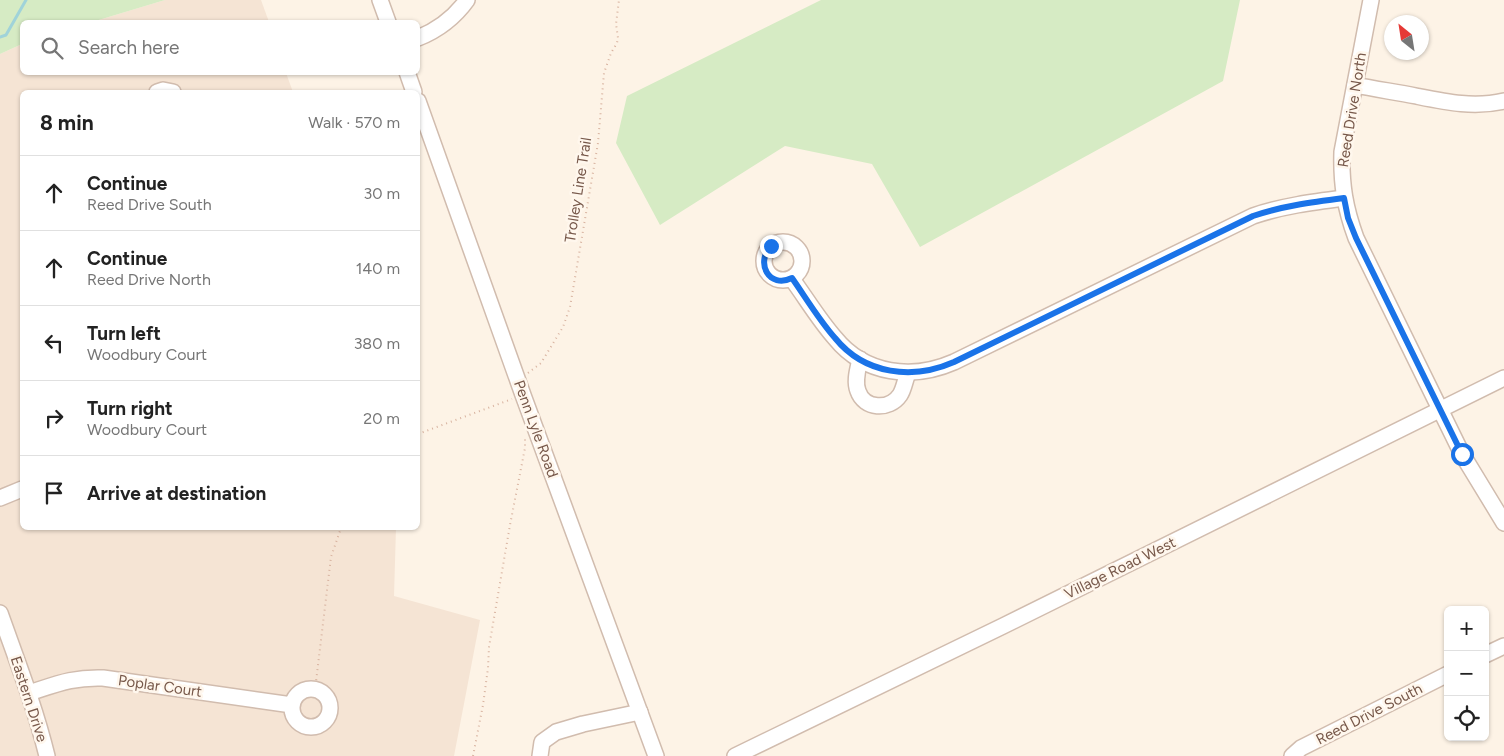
<!DOCTYPE html>
<meta charset="utf-8">
<style>
body{margin:0;font-family:Figtree,sans-serif;background:#f2f2f2;color:#222}
.controls{position:absolute;right:15px;bottom:15px;display:grid;overflow:hidden;border-radius:8px;box-shadow:0 1px 4px #0004}
.controls button{width:45px;height:45px;display:grid;place-items:center;padding:0;border:0;border-bottom:1px solid #e0e0e0;background:#fff;color:#222;font:25px sans-serif}
.compass{position:absolute;left:1384px;top:15px;width:45px;height:45px;border-radius:50%;background:#fff;box-shadow:0 1px 4px #0004;rotate:330deg}
.stop{position:absolute;width:15px;height:15px;margin:-11px;border:4px solid #1a73e8;border-radius:50%;background:#fff}
.stop.end{background:#1a73e8;border-color:#fff;box-shadow:0 1px 5px #0008}
.list{margin:0;padding:0;list-style:none}
h2{display:flex;justify-content:space-between;align-items:center;height:65px;margin:0;padding:0 20px;font-size:21px}
h2 small{font-size:16px;font-weight:400;color:#767676}
.list li{display:grid;grid-template-columns:32px 1fr auto;gap:15px;align-items:center;box-sizing:border-box;height:75px;padding:0 20px;border-top:1px solid #e0e0e0}
.list b{display:block;font-size:19px;white-space:nowrap}
.list p{margin:0;font-size:16px;white-space:nowrap;color:#767676}
.list em{font-size:16px;font-style:normal;color:#767676}
.icon{flex:none;width:28px;height:28px;fill:none;stroke:currentColor;stroke-width:2;stroke-linecap:round;stroke-linejoin:round}
.map{position:relative;flex:none;width:1504px;height:756px;overflow:hidden}
.search{position:absolute;background:#fff;box-shadow:0 1px 4px #0004;left:20px;top:20px;width:400px;height:55px;display:flex;align-items:center;gap:12px;box-sizing:border-box;padding:0 18px;border-radius:8px;color:#767676;font-size:19px}
.panel{position:absolute;background:#fff;box-shadow:0 1px 4px #0004;left:20px;top:90px;width:400px;height:440px;border-radius:8px}
.map>svg:first-child{display:block}
</style>
<div class="map">
<svg width="1504" height="756" viewBox="0 0 1504 756">
<rect width="100%" height="100%" fill="#fdf3e6"/>
<g fill="#f5e4d4">
<polygon points="165,0 261,0 269,22 92,22"/>
<polygon points="22,44 22,72 286,73 293,92 22,92 22,528 396,528 394,596 480,620 454,756 0,756 0,54"/>
</g>
<g fill="#d6ebc4">
<polygon points="0,0 165,0 92,22 22,22 22,44 0,54"/>
<polygon points="821,0 1240,0 1223,81 920,247 872,164 785,146 660,225 616,143 627,96"/>
</g>
<g fill="none" stroke-linecap="round" stroke-linejoin="round">
<polyline stroke="#a0d3d9" stroke-width="3" points="0,37 6,35 26,0"/>
<g stroke="#d1bcae" stroke-width="18">
<g id="minor">
<polyline points="380,0 388,22"/>
<path d="M1371,0L1342,152C1341,184 1345,208 1356,238L1462,454L1504,523"/>
<path d="M418,38C438,30 454,18 467,0"/>
<polyline points="407,72 414,92"/>
<path d="M1355,85C1375,89 1395,92 1416,96C1446,102 1474,108 1504,101"/>
<polyline points="157,92 163,90 173,92"/>
<polyline points="418,101 523,395 656,756"/>
<circle cx="783" cy="261" r="19"/>
<path d="M792,279C806,298 819,320 835,338C865,375 913,380 954,362L1253,216C1282,206 1313,202 1344,198"/>
<path d="M860,359C858,369 854,381 858,391C864,409 889,411 900,395C904,389 905,380 908,373"/>
<polyline points="0,498 22,489"/>
<path d="M0,613C17,661 35,707 47,756"/>
<polyline points="1485,655 1504,646"/>
<circle cx="311" cy="708" r="19"/>
<path d="M29,693C57,684 73,677 103,678L292,705"/>
<polyline points="540,756 542,742 556,732 583,724 640,712"/>
<polyline points="735,756 1003,626 1504,378"/>
<polyline points="1292,756 1301,748 1448,674"/>
</g>
</g>
<g stroke="#d8b3a0" stroke-width="2" stroke-dasharray="1 4" stroke-linecap="butt">
<polyline points="528,373 541,363 563,327 570,307 598,143 604,73 611,53 617,43 618,38 616,24 619,0"/>
<polyline points="418,434 512,399"/>
<polyline points="315,690 331,557 341,528"/>
<polyline points="473,756 483,705 488,668 489,647 510,525 525,448 525,439"/>
</g>
<use href="#minor" stroke="#fff" stroke-width="15"/>
</g>
<g fill="none" stroke-linecap="round" stroke-linejoin="round">
<path stroke="#1a73e8" stroke-width="6" d="M771,246C755,263 769,289 792,278C806,298 819,320 835,338C865,375 913,380 954,362L1253,216C1282,206 1313,202 1344,198L1348,218L1356,238L1462,454"/>
</g>
<g text-anchor="middle" stroke-width="5" stroke-linejoin="round" paint-order="stroke">
<g font-size="15" fill="#77584a" stroke="#fff7ed">
<text transform="translate(1352 110) rotate(-81)" y="5">Reed Drive North</text>
<text transform="translate(578 190) rotate(-81)" y="5">Trolley Line Trail</text>
<text transform="translate(536 429) rotate(70)" y="5">Penn Lyle Road</text>
<text transform="translate(1120 568) rotate(-26)" y="5">Village Road West</text>
<text transform="translate(160 686) rotate(8)" y="5">Poplar Court</text>
<text transform="translate(29 699) rotate(72)" y="5">Eastern Drive</text>
<text transform="translate(1369 714) rotate(-27)" y="5">Reed Drive South</text>
</g>
</g>
</svg>
<div class="controls">
<button>+</button>
<button>−</button>
<button><svg class="icon" aria-label="locate" viewBox="0 0 24 24"><circle cx="12" cy="12" r="6"/><path d="M12 2v4M12 18v4M2 12h4M18 12h4"/></svg></button>
</div>
<svg class="compass" viewBox="-18 -18 36 36"><path d="M0-13l5 13h-10z" fill="#e53935"/><path d="M0 13l5-13h-10z" fill="#767676"/></svg>
<div class="stop" style="left:1462px;top:454px"></div>
<div class="stop end" style="left:771px;top:246px"></div>
<div class="search"><svg class="icon" aria-label="search" viewBox="0 0 24 24"><circle cx="10" cy="10" r="6"/><path d="M15 15l6 6"/></svg>Search here</div>
<section class="panel">
<h2>8 min<small>Walk · 570 m</small></h2>
<ul class="list">
<li><svg class="icon" aria-label="ahead" viewBox="0 0 24 24"><path d="M12 20V5M6 11l6-6 6 6"/></svg><div><b>Continue</b><p>Reed Drive South</p></div><em>30 m</em></li>
<li><svg class="icon" aria-label="ahead" viewBox="0 0 24 24"><path d="M12 20V5M6 11l6-6 6 6"/></svg><div><b>Continue</b><p>Reed Drive North</p></div><em>140 m</em></li>
<li><svg class="icon" aria-label="left" viewBox="0 0 24 24"><path d="M17 20v-9H6M10 6l-5 5 5 5"/></svg><div><b>Turn left</b><p>Woodbury Court</p></div><em>380 m</em></li>
<li><svg class="icon" aria-label="right" viewBox="0 0 24 24"><path d="M7 20v-9h11M14 6l5 5-5 5"/></svg><div><b>Turn right</b><p>Woodbury Court</p></div><em>20 m</em></li>
<li><svg class="icon" aria-label="arrive" viewBox="0 0 24 24"><path d="M6 21V4h12l-3 4 3 4H6"/></svg><div><b>Arrive at destination</b></div></li>
</ul>
</section>
</div>
